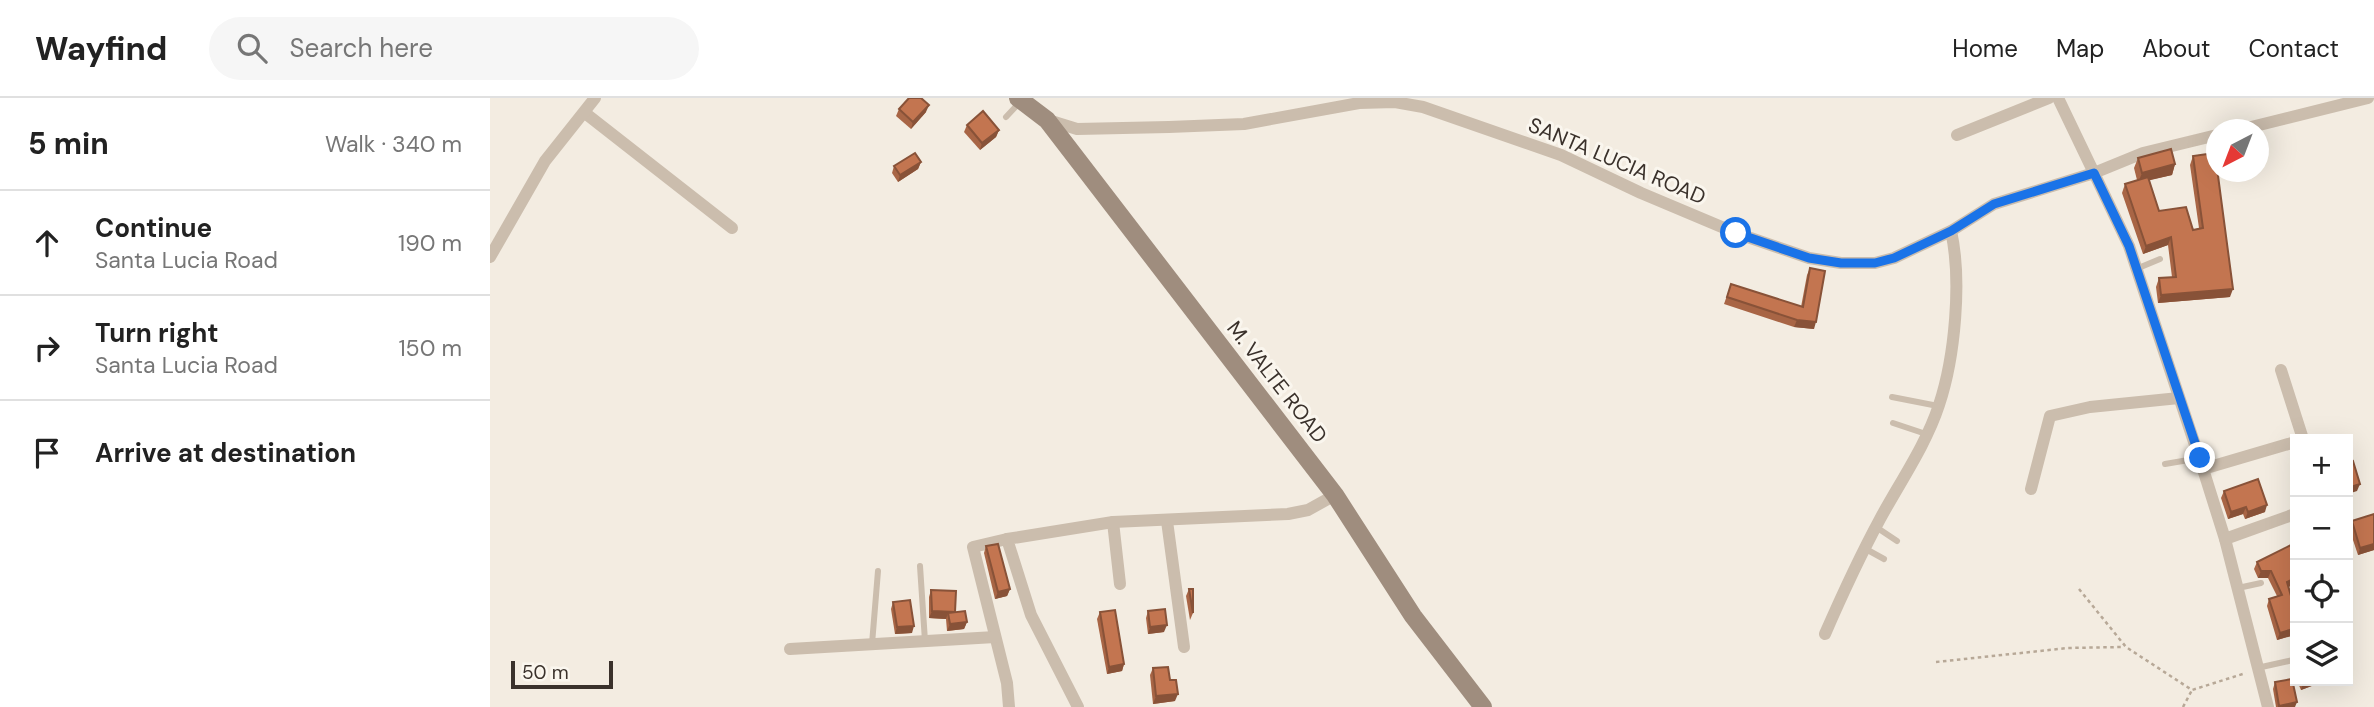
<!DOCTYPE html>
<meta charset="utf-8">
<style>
body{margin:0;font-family:"DM Sans",sans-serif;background:#f6f6f6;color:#222}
.controls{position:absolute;right:21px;bottom:21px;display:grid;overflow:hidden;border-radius:0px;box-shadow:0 7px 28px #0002}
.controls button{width:63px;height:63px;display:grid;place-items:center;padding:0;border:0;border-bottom:2px solid #e0e0e0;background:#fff;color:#222;font:35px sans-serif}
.compass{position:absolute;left:1716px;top:21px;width:63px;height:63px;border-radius:50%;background:#fff;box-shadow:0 7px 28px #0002;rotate:222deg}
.scale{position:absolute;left:21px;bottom:18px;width:102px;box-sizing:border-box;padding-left:7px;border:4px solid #3a312b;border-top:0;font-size:19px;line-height:24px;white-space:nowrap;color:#3a312b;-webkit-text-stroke:5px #faf6ee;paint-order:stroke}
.stop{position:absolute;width:21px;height:21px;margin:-16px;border:5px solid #1a73e8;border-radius:50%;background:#fff}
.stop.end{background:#1a73e8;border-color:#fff;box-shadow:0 2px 7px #0008}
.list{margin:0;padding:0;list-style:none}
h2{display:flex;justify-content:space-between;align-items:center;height:91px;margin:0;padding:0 28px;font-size:30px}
h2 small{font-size:23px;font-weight:400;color:#767676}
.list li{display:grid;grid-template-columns:46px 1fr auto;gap:21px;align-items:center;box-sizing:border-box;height:105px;padding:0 28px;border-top:2px solid #e0e0e0}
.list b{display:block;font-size:26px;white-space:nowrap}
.list p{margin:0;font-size:23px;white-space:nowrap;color:#767676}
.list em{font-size:23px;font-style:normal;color:#767676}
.icon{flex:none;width:38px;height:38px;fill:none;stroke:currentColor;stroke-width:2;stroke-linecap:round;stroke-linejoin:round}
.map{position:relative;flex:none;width:1884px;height:609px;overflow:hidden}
header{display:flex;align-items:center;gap:42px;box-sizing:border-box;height:98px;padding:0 35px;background:#fff;border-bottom:2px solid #e0e0e0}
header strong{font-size:33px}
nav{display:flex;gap:38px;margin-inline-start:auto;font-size:24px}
.search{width:490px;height:63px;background:#f6f6f6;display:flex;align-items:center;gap:18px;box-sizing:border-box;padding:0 24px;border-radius:38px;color:#767676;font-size:26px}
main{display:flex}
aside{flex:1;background:#fff}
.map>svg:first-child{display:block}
</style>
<header>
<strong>Wayfind</strong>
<div class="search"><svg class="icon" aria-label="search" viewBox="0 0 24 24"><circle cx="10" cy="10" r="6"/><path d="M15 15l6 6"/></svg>Search here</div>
<nav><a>Home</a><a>Map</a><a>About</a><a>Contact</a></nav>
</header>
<main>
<aside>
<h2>5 min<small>Walk · 340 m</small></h2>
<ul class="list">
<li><svg class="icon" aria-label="ahead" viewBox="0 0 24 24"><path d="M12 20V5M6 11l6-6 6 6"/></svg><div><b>Continue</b><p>Santa Lucia Road</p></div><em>190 m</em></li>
<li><svg class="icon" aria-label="right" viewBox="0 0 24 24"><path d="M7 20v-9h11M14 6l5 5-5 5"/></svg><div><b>Turn right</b><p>Santa Lucia Road</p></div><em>150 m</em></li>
<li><svg class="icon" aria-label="arrive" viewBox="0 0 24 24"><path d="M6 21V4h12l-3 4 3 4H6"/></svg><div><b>Arrive at destination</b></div></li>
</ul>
</aside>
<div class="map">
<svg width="1884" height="609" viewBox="0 0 1884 609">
<rect width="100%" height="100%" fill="#f3ece1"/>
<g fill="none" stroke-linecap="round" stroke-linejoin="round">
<g stroke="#b7a897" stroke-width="2.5" stroke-dasharray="3.5 3.5" stroke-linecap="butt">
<polyline points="1589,491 1636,549 1702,592 1756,575"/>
<polyline points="1446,564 1578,550 1634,549"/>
<polyline points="1693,609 1702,592"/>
</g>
<g stroke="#cbbdad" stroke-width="6">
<polyline points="516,19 530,4"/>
<polyline points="1646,171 1670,161"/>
<polyline points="1402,299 1448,308"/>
<polyline points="1403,325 1436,336"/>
<polyline points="1675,366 1710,360"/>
<polyline points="1386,429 1407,443"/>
<polyline points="1374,450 1394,461"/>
<polyline points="430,468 435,543"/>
<polyline points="1748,490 1771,485"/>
<polyline points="382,546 388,473"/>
<polyline points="1767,570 1803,562"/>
</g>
<g stroke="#cbbdad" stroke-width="12">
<polyline points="1568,0 1604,75 1653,55 1727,37"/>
<polyline points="95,15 242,130"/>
<polyline points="558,22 587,31 679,29 754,26 869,5 905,4 933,9 1071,57 1151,95 1246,135 1319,160 1351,165 1385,165 1404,160 1461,133 1504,106 1604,75 1639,148 1713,371 1735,441 1778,609"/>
<polyline points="1749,32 1878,0"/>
<polyline points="1467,37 1559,0"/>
<polyline points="0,159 55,63 105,0"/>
<polyline points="1791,272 1813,341"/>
<polyline points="1713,371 1805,344"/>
<polyline points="1541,391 1560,318 1600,309 1689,300"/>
<polyline points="677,423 694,549"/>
<polyline points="623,424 630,486"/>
<polyline points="517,441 483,449 517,585 519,609"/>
<polyline points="1735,441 1805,416"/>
<path d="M1335,536C1352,497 1370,458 1390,421C1410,384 1436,347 1449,307C1465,259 1472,182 1461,133"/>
<polyline points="300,551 505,539"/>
<polyline points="588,609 541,517 517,441 623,424 798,416 818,412 845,397"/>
</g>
<polyline stroke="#9f8d7e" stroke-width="18" points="528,0 557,22 845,397 923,518 993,609"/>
</g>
<g fill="#a86545">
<polygon points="409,11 436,14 421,31 406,18"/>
<polygon points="477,27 509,32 506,39 490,52 474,34"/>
<polygon points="1703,58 1740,199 1668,205 1666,189 1669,180 1682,179 1678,147 1653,156 1632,95 1635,86 1647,82 1644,70 1648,60 1685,66 1682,77 1659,82 1669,113 1703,132 1709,130 1700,67"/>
<polygon points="431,64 428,71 408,84 402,75 404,68"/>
<polygon points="1320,170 1324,231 1304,229 1234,206 1241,186 1311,209 1317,177"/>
<polygon points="1734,393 1775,414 1755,421 1753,416 1738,421 1731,400"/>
<polygon points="1884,416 1884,452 1868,457 1859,430 1862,423"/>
<polygon points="496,448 520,491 517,498 505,501 494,455"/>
<polygon points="1805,458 1805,486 1798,489 1805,526 1803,528 1801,538 1787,542 1777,508 1779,501 1787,498 1778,480 1768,480 1764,471 1767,464"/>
<polygon points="699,491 703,515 700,522 696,498"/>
<polygon points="441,492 464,515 477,524 474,531 457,533 456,521 439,520 439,499"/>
<polygon points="403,504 422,535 405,536 401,511"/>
<polygon points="658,513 674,534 658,536 656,520"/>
<polygon points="610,514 634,566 632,573 617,576 607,521"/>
<polygon points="1804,562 1805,562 1805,578 1802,569"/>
<polygon points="663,570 680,582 685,603 663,606 660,577"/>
<polygon points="1807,583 1828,583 1827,586 1811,592"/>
<polygon points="1785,584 1805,609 1786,609 1783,591"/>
</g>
<g fill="#885238">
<polygon points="439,7 436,14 421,31 423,24"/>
<polygon points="509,32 506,39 490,52 492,45"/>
<polygon points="431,64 428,71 408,84 410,77"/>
<polygon points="1685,66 1682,77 1648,85 1652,75"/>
<polygon points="1681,139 1678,147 1653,156 1656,148"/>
<polygon points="1743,191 1740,199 1668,205 1671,197"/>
<polygon points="1307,222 1326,224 1324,231 1304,229"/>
<polygon points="1870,386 1867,393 1858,396 1858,390"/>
<polygon points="1777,407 1775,414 1755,421 1758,414"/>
<polygon points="1756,409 1753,416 1738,421 1741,414"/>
<polygon points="1884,446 1884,452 1868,457 1870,450"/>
<polygon points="1771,473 1781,473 1778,480 1768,480"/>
<polygon points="1805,480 1805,486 1794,491 1797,484"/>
<polygon points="520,491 517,498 505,501 508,494"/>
<polygon points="442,513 465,514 458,515 456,521 439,520"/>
<polygon points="477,524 474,531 457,533 460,526"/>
<polygon points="677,527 674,534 658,536 660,529"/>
<polygon points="424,528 422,535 405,536 407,529"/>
<polygon points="1803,531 1801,538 1787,542 1790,535"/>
<polygon points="634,566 632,573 617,576 619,569"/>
<polygon points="1820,583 1828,583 1827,586 1811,592 1813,585"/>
<polygon points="688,596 685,603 663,606 666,598"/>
<polygon points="1807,604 1805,609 1789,609 1789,608"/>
</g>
<g fill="#c37550" stroke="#885238" stroke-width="2">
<polygon points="419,0 431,0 439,7 423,24 409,11"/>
<polygon points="493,13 509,32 492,45 477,27"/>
<polygon points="1681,51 1685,66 1652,75 1648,60"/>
<polygon points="425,55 431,64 410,77 404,68"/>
<polygon points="1725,55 1743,191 1671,197 1669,180 1686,179 1681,139 1656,148 1635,86 1658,79 1669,113 1696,109 1703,132 1713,130 1703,58"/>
<polygon points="1320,170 1335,173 1326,224 1307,222 1237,199 1241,186 1313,209"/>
<polygon points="1863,363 1870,386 1858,390 1858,364"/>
<polygon points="1768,381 1777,407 1758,414 1756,409 1741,414 1734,393"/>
<polygon points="1884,416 1884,446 1870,450 1862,423"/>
<polygon points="508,446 520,491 508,494 496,448"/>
<polygon points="1801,447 1805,458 1805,480 1797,484 1805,512 1805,521 1801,524 1803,531 1790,535 1779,501 1792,497 1781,473 1771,473 1767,464"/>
<polygon points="699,491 703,491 703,515"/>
<polygon points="441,492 466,493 465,514 442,513"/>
<polygon points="420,502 424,528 407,529 403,504"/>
<polygon points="675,511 677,527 660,529 658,513"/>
<polygon points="625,512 634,566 619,569 610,514"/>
<polygon points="475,513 477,524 460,526 458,515"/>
<polygon points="678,569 680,582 686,582 688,596 666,598 663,570"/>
<polygon points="1802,581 1807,604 1789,608 1785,584"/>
</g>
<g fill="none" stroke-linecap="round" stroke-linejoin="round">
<polyline stroke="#1a73e8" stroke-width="9" points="1246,135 1319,160 1351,165 1385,165 1404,160 1461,133 1504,106 1604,75 1639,148 1710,360"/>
</g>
<g text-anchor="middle" stroke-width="6" stroke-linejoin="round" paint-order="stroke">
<g font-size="21" fill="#3a312b" stroke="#faf6ee">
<text transform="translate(1127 63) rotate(23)" y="7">SANTA LUCIA ROAD</text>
<text transform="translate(787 284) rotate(52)" y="7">M. VALTE ROAD</text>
</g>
</g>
</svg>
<div class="controls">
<button>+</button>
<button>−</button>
<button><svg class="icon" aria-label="locate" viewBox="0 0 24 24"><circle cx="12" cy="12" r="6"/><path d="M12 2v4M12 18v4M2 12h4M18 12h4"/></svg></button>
<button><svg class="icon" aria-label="layers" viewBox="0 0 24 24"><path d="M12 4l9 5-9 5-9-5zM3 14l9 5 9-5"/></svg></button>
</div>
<svg class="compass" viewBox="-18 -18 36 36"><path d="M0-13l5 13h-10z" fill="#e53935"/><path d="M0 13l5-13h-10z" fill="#767676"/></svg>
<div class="scale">50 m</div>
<div class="stop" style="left:1246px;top:135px"></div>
<div class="stop end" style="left:1710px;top:360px"></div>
</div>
</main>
